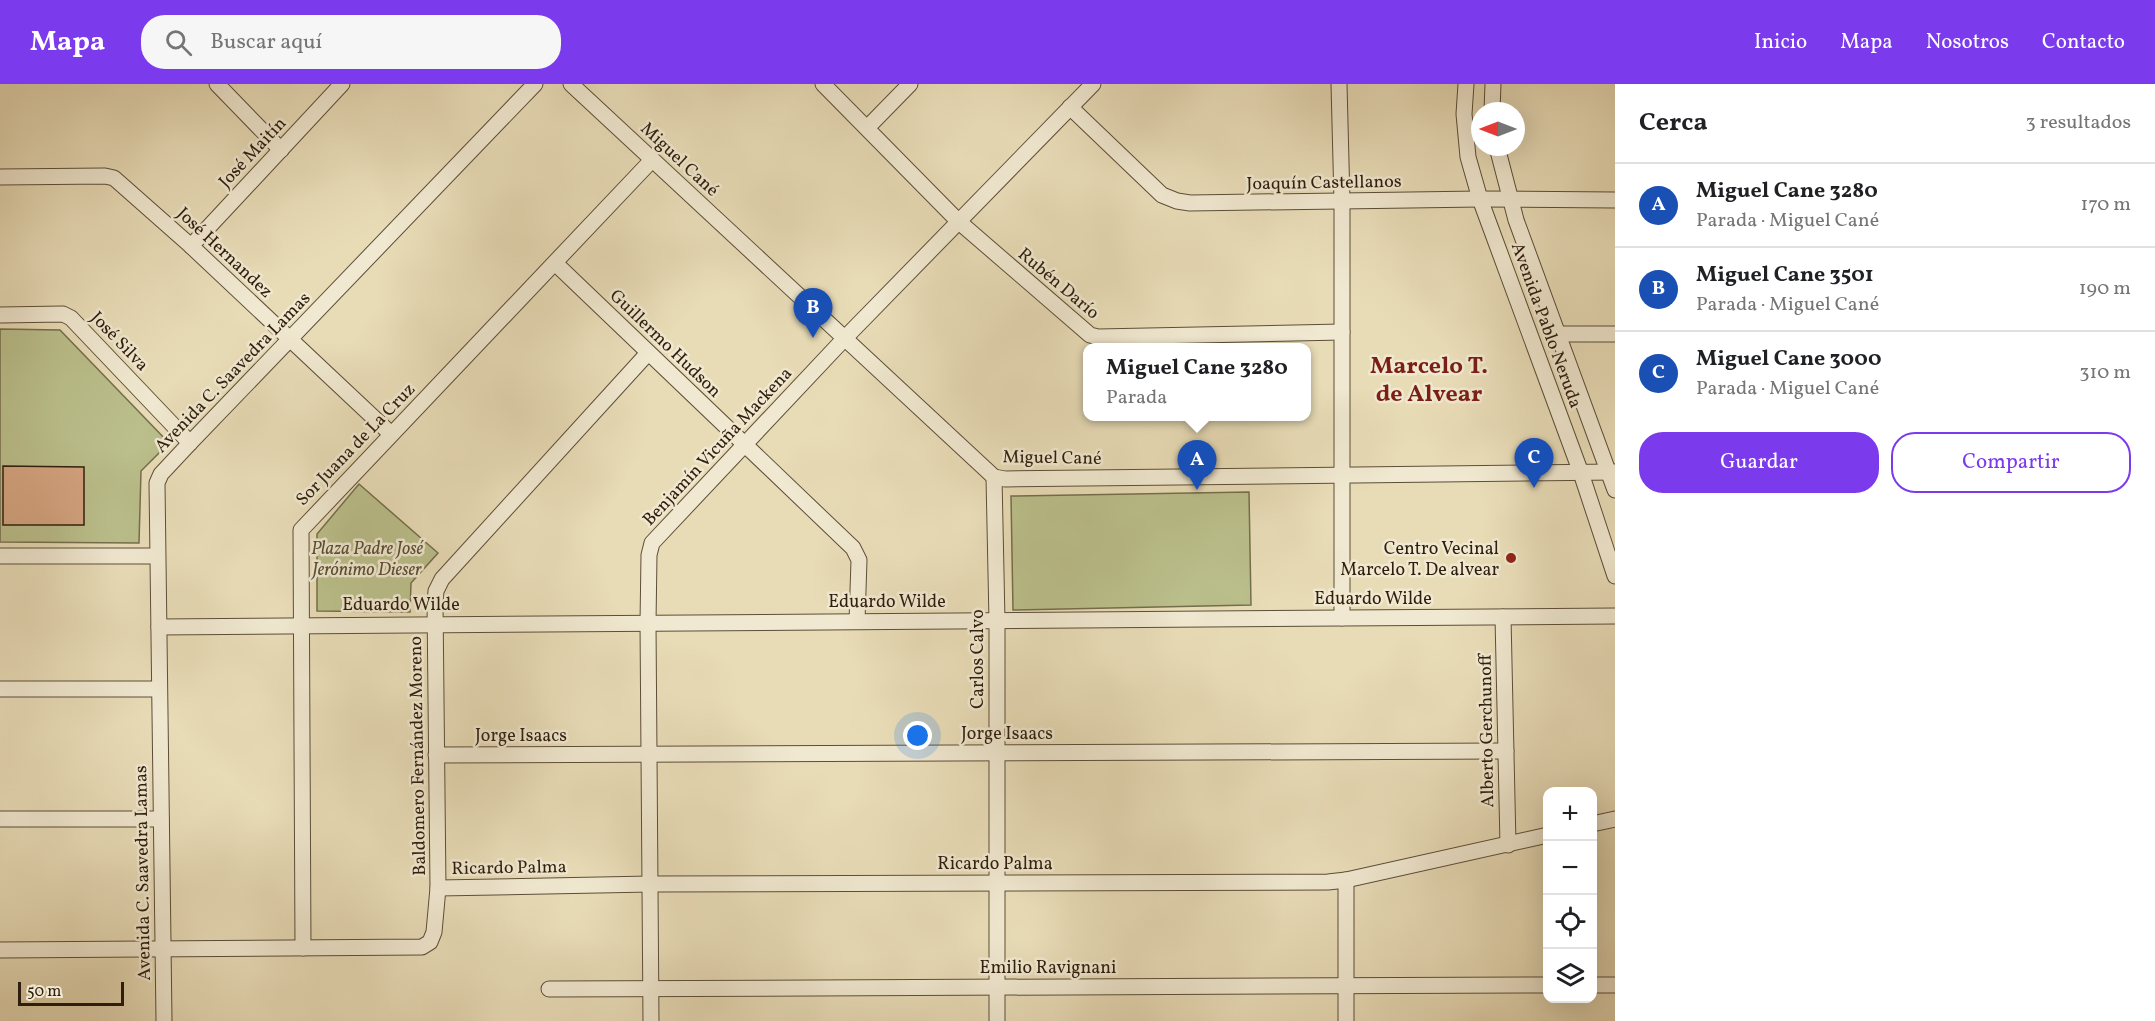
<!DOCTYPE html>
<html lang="es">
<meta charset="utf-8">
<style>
body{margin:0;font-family:Vollkorn,serif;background:#f6f6f6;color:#202124}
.controls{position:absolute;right:18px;bottom:18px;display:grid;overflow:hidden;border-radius:12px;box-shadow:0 6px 24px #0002}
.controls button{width:54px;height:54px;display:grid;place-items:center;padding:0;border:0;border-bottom:2px solid #e0e0e0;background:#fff;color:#202124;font:30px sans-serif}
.compass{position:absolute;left:1471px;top:18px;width:54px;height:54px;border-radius:50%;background:#fff;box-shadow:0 6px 24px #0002;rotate:270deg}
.scale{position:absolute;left:18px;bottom:15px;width:106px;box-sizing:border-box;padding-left:6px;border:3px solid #2e1e0d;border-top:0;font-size:16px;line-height:21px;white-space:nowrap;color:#2e1e0d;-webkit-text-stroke:4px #f0e8d0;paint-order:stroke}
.you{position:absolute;left:918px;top:652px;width:21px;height:21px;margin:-15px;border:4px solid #fff;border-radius:50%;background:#1a73e8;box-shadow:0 0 0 9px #1a73e833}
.badge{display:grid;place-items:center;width:39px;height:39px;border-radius:50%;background:#7c3aed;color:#fff;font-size:20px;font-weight:700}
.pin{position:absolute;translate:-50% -50px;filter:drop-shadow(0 2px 3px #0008)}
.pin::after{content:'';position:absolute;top:32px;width:21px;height:18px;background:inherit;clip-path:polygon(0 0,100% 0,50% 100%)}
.popup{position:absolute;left:1083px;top:259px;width:228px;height:78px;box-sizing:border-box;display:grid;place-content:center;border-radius:12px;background:#fff;filter:drop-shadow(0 2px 4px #0005);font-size:20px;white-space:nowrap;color:#757577}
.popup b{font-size:22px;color:#202124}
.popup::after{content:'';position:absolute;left:50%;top:100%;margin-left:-12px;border:12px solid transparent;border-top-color:#fff}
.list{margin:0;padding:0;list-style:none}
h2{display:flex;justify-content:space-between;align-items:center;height:78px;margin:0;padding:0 24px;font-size:26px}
h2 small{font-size:20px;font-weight:400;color:#757577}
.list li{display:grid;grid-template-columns:39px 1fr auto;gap:18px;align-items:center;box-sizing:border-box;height:84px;padding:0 24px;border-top:2px solid #e0e0e0}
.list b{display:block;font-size:22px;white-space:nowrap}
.list p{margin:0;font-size:20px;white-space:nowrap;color:#757577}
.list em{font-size:20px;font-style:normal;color:#757577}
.actions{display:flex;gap:12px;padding:18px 24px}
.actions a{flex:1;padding:14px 0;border:2px solid #7c3aed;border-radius:24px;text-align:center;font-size:21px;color:#7c3aed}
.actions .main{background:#7c3aed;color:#fff}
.icon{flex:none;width:33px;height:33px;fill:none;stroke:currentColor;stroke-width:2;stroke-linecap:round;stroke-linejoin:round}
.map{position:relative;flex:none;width:1615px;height:937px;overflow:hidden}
header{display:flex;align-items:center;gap:36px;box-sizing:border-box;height:84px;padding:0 30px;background:#7c3aed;color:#fff}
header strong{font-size:28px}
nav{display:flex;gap:33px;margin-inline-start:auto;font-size:21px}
.search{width:420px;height:54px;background:#f6f6f6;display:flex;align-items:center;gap:15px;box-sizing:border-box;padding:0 21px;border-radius:24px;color:#757577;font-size:22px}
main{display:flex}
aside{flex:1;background:#fff}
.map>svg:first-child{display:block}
</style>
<header>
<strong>Mapa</strong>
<div class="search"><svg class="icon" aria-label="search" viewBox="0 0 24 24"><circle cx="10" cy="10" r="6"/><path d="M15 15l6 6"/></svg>Buscar aquí</div>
<nav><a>Inicio</a><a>Mapa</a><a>Nosotros</a><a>Contacto</a></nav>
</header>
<main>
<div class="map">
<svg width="1615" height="937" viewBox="0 0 1615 937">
<rect width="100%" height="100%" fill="#e8dcb7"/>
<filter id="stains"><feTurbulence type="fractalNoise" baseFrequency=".00333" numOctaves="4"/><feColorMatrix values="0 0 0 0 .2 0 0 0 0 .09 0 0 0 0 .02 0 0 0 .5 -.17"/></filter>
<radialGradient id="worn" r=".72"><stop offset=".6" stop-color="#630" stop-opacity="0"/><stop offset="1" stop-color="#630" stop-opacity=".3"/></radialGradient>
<g fill="#babf8b" stroke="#746e4c" stroke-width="1.5">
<polygon points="0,245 60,246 169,359 141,387 139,459 0,458"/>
<polygon points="359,400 438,469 411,499 410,528 317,527 317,450"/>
<polygon points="1249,408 1251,521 1013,526 1011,412"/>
</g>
<polygon fill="#d4a480" stroke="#2e1e0d" stroke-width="1.5" points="3,382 84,383 84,441 3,441"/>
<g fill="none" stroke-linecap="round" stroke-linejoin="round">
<g stroke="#5c4e38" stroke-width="17">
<g id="minor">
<polyline points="217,0 281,66"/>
<polyline points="571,0 994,393 1005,395 1615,388"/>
<polyline points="823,0 958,137 1090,251 1098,253 1342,248"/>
<polyline points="1339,0 1342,117 1342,534"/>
<polyline points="1466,0 1464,30 1468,73 1480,115 1581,389 1615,492"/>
<polyline points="1070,23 1162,111 1177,117 1190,119 1480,115 1615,116"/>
<polyline points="1492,27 1493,0"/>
<polyline points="867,44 910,0"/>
<polyline points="1497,63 1516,136 1615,406"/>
<polyline points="0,93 105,92 114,94 191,162 391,350"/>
<polyline points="191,162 342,0"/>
<polyline points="555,179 853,464 859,476 857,537"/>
<polyline points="0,231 63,230 71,234 190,359"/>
<polyline points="1559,250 1615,250"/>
<polyline points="994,393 997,537 997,937"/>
<polyline points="0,472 157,472"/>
<polyline points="1503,533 1508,761"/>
<polyline points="159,543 1615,532"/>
<polyline points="0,605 159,605"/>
<polyline points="436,671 1506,667"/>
<polyline points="0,735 161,735"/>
<polyline points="1592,740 1615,735"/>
<polyline points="438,804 651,800 1328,798 1346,796 1548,751"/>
<polyline points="303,864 301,446 652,76"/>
<polyline points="0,866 422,863 430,858 434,848 438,804 435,519 436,507 442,495 648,269"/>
<polyline points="1592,901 1615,901"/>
<polyline points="549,905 1548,901"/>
<polyline points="164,937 157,399 161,390 190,359 535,0"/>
<polyline points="651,937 648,539 649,471 652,459 844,255 1093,0"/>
<polyline points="1346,937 1346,796"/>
</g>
</g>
<use href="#minor" stroke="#f0e8d0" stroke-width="15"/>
</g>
<circle fill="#8f2418" stroke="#f0e8d0" stroke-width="2" cx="1511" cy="474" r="6"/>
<g text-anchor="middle" stroke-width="5" stroke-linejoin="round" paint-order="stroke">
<g font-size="18" fill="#2e1e0d" stroke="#f0e8d0">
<text transform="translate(252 68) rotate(-47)" y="6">José Maitín</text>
<text transform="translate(680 75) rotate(43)" y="6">Miguel Cané</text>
<text transform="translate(1324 98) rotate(-1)" y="6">Joaquín Castellanos</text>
<text transform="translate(225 168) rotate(43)" y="6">José Hernandez</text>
<text transform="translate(1059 199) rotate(40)" y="6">Rubén Darío</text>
<text transform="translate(1547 241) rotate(70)" y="6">Avenida Pablo Neruda</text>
<text transform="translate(120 257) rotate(46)" y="6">José Silva</text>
<text transform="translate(666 259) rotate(44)" y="6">Guillermo Hudson</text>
<text transform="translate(232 288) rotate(-46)" y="6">Avenida C. Saavedra Lamas</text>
<text transform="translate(355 360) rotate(-46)" y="6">Sor Juana de La Cruz</text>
<text transform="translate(717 362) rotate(-47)" y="6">Benjamín Vicuña Mackena</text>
<text transform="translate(1052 373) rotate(1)" y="6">Miguel Cané</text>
<text x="1373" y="520">Eduardo Wilde</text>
<text x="887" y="523">Eduardo Wilde</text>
<text x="401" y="526">Eduardo Wilde</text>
<text transform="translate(977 575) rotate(-90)" y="6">Carlos Calvo</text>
<text transform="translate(1486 647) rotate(-91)" y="6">Alberto Gerchunoff</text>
<text x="1007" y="655">Jorge Isaacs</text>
<text x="521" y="657">Jorge Isaacs</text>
<text transform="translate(417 672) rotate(-91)" y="6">Baldomero Fernández Moreno</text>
<text x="995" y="785">Ricardo Palma</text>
<text transform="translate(509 783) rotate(-1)" y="6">Ricardo Palma</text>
<text transform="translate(142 789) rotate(-91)" y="6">Avenida C. Saavedra Lamas</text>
<text x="1048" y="889">Emilio Ravignani</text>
</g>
<g font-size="18" font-style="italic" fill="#584e33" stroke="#f0e8d0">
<text x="367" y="470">Plaza Padre José<tspan x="367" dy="21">Jerónimo Dieser</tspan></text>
</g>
<g font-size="18" fill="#2e1e0d" stroke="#f0e8d0" text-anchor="end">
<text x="1499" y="470">Centro Vecinal<tspan x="1499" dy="21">Marcelo T. De alvear</tspan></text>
</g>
<g font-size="24" font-weight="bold" fill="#7a1f14" stroke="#f0e8d0">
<text x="1429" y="289">Marcelo T.<tspan x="1429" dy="28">de Alvear</tspan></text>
</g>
</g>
<rect width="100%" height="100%" filter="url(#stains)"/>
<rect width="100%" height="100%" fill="url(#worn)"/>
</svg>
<div class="controls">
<button>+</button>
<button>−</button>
<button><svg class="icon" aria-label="locate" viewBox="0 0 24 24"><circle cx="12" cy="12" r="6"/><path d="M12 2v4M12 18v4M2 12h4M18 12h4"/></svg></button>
<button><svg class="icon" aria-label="layers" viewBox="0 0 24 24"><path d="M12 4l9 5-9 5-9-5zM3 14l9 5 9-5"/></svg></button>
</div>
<svg class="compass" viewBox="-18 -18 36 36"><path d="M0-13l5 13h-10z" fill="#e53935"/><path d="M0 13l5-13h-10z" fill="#757577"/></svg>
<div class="scale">50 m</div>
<div class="you"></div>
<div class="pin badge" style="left:1197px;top:406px;background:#1a4fb4">A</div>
<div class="popup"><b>Miguel Cane 3280</b>Parada</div>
<div class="pin badge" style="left:813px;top:254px;background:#1a4fb4">B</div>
<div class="pin badge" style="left:1534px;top:404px;background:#1a4fb4">C</div>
</div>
<aside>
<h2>Cerca<small>3 resultados</small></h2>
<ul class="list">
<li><span class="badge" style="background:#1a4fb4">A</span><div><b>Miguel Cane 3280</b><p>Parada · Miguel Cané</p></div><em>170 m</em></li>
<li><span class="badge" style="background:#1a4fb4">B</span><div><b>Miguel Cane 3501</b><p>Parada · Miguel Cané</p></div><em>190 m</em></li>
<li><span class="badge" style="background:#1a4fb4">C</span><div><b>Miguel Cane 3000</b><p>Parada · Miguel Cané</p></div><em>310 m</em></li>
</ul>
<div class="actions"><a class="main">Guardar</a><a>Compartir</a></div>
</aside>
</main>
